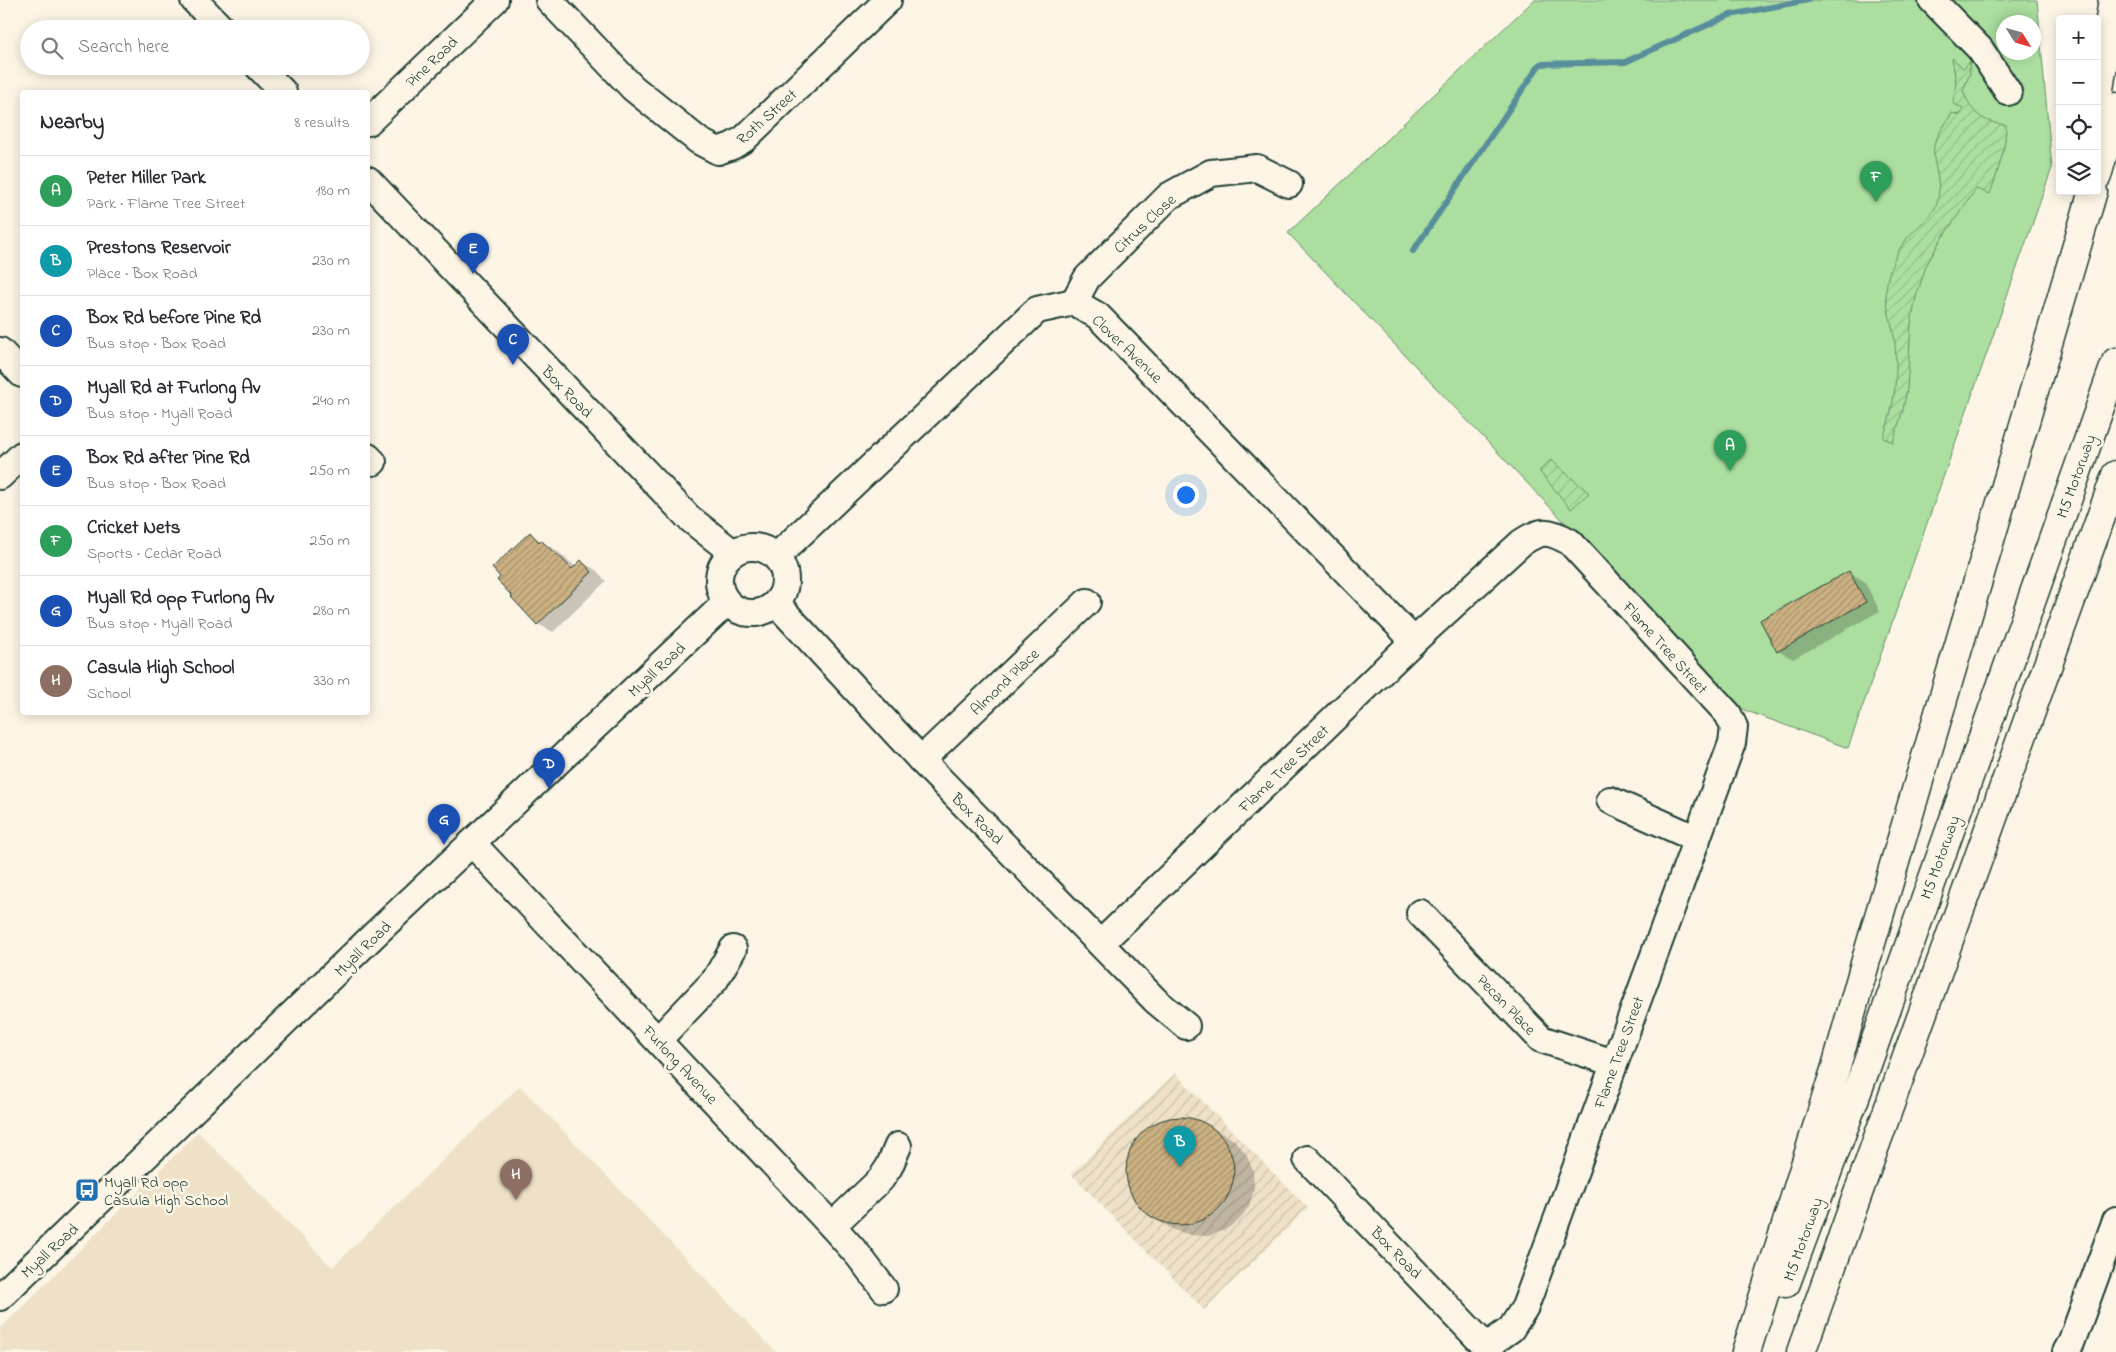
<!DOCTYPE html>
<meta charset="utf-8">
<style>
body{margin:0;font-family:"Indie Flower",sans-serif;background:#f2f2f3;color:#2b2b33}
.controls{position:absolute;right:15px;top:15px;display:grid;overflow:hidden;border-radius:5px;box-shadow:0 2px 12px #0003}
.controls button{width:45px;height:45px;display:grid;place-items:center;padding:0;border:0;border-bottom:1px solid #e1e1e2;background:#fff;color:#2b2b33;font:25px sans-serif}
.compass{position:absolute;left:1996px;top:15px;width:45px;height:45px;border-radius:50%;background:#fff;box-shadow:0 2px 12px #0003;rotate:127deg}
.you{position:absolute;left:1185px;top:494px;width:18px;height:18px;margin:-12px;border:4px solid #fff;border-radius:50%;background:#1a73e8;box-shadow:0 0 0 8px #1a73e833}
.badge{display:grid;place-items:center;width:32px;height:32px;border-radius:50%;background:#db2777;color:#fff;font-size:16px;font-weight:700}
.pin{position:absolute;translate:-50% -41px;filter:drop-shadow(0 1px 2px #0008)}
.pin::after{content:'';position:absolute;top:26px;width:18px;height:15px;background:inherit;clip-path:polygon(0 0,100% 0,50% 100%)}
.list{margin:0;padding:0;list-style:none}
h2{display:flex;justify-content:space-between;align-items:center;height:65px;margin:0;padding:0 20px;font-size:21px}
h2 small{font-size:16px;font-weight:400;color:#7c7c81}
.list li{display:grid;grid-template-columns:32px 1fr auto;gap:15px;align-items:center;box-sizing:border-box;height:70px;padding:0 20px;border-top:1px solid #e1e1e2}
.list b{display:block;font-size:19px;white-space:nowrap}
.list p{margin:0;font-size:16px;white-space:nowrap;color:#7c7c81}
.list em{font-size:16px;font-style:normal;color:#7c7c81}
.icon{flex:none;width:28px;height:28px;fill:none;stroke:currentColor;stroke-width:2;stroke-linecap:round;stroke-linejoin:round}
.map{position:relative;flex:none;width:2116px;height:1352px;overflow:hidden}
.search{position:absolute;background:#fff;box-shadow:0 2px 12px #0003;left:20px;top:20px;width:350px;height:55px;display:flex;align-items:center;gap:12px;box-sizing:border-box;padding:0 18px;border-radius:28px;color:#7c7c81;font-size:19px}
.panel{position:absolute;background:#fff;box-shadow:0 2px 12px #0003;left:20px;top:90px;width:350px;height:625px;border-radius:5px}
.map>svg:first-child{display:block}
</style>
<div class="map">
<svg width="2116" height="1352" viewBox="0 0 2116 1352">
<defs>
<pattern id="industrial-furrows" width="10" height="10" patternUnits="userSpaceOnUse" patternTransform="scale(1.25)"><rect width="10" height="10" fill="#eee1c7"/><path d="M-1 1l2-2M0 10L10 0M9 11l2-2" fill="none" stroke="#ccc2ac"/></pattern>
<pattern id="garden-furrows" width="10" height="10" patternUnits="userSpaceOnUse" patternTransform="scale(1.25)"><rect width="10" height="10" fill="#abde9f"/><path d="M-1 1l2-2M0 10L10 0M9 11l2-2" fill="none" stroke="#93bf8a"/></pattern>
<pattern id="building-hatch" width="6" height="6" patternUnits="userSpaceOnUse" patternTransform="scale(1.25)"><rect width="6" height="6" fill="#ccb182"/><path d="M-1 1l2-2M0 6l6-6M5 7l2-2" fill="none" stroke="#a5916b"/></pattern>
</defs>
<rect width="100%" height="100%" fill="#fcf5e5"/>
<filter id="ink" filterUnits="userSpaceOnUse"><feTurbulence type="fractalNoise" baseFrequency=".02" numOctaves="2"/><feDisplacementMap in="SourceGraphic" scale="10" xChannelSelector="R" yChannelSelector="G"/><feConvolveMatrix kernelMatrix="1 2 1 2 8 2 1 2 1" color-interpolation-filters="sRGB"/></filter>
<g filter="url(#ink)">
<polygon fill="#eee1c7" points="520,1086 776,1352 0,1352 0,1329 198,1132 332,1267"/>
<polygon fill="url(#industrial-furrows)" points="1175,1073 1308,1208 1204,1310 1071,1174"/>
<path fill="#abde9f" stroke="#658e6a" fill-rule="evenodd" d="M1534,0H2037L2052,168L1848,748L1744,710L1288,233ZM2004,22H2034V52H2004Z"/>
<g fill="url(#garden-furrows)" stroke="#658e6a">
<path d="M1952,58L1964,69L1969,62L1970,73L1963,91C1973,114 1981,122 2006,125C2006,149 1998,171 1990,194L1976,189L1940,241L1926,266L1916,297L1911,324L1907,389L1903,410L1893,442L1883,438C1895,405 1899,372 1894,337C1892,323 1886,306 1886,292C1887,271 1897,249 1911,234C1919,225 1931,218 1936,206C1945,183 1929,161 1935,142C1939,132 1947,122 1952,113L1960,115L1963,109L1953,103L1956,83Z"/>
<polygon points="1551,460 1589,493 1571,509 1540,472 1540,470"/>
</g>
<g fill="#0003">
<polygon points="530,534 556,550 576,567 581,562 596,570 606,581 553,632 538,624"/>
<polygon points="1849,572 1864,581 1880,611 1793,659 1778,651"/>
<polygon points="1180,1117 1198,1120 1234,1140 1246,1154 1253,1171 1254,1189 1249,1206 1239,1220 1225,1230 1208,1236 1191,1235 1174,1230 1154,1218 1140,1207 1130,1192 1126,1175 1128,1157 1135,1142 1147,1129 1162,1120"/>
</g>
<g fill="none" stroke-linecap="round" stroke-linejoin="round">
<polyline stroke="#588e9b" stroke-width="6" points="1413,251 1540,64 1625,62 1730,15 1808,0"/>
</g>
<g fill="url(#building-hatch)" stroke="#1f3d34">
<polygon points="530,532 539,542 541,540 556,555 557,554 572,569 581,560 592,572 537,625 511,597 512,596 497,580 500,577 492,568"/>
<polygon points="1849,571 1866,602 1777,652 1760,620"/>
<circle cx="1180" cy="1171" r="54"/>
</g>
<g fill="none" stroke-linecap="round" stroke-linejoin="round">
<g stroke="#1f3d34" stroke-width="30">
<g id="minor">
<polyline points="194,0 222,29"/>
<polyline points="549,0 633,88 699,141 718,151 732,146 744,139 888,0"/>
<polyline points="1932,0 1980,49 2008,92"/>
<polyline points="258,66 283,92"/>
<polyline points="368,122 495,0"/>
<polyline points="368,180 689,518 733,553"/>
<polyline points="1074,302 1087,278 1169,196 1211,173 1257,168 1289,184"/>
<polyline points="0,351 22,374"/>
<polyline points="368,457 373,462"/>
<polyline points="0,476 22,455"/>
<circle cx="752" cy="580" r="33"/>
<polyline points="776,557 1037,310 1074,302 1098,316 1414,641"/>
<polyline points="776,603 921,760 1156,1001 1186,1026"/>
<polyline points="921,760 1087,602"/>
<polyline points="1610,800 1697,839"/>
<polyline points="472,843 832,1226 858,1255 884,1289"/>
<polyline points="1420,913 1541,1039 1614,1063"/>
<path d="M1101,943L1414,641L1521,543C1541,529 1549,530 1570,542L1728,714L1734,727L1732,743L1525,1307L1511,1329L1487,1346"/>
<polyline points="658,1040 715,980 733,949"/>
<polyline points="1307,1159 1491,1352"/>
<polyline points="832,1226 881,1179 889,1167 898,1146"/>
<polyline points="0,1297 373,936 727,602"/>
<polyline points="2066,1352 2071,1343 2116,1220"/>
</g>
</g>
<g stroke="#1f3d34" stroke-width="31">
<g id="highway">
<polyline points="2097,102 2113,0"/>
<polyline points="2097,176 2116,107"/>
<polyline points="1786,1283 1864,1073 2116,362"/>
<polyline points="1746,1352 1836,1067 1866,960 2093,191"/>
<polyline points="1801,1352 2116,475"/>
</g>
</g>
<use href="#minor" stroke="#fcf5e5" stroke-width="26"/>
<use href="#highway" stroke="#fcf5e5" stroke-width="28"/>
</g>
</g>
<defs>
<g id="bus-square" transform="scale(1.25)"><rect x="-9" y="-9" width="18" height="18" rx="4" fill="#1f6fb2" stroke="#fcf5e5"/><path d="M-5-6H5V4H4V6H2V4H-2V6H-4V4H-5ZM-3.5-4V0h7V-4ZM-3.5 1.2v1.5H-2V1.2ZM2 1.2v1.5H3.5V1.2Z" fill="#fff"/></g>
</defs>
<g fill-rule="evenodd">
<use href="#bus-square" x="87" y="1190"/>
</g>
<g text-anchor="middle" stroke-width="5" stroke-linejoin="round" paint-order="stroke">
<g font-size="16" fill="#1f3d34" stroke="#fcf5e5">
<text transform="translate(431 61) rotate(-44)" y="6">Pine Road</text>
<text transform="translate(766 116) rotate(-42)" y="6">Roth Street</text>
<text transform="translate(1144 223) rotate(-43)" y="6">Citrus Close</text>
<text transform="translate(1128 348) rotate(44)" y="6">Clover Avenue</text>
<text transform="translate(568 391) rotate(46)" y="6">Box Road</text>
<text transform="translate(2075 476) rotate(-70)" y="6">M5 Motorway</text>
<text transform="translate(1666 647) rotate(48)" y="6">Flame Tree Street</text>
<text transform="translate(656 669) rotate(-43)" y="6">Myall Road</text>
<text transform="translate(1004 681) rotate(-44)" y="6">Almond Place</text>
<text transform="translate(1283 768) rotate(-44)" y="6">Flame Tree Street</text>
<text transform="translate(978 818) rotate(45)" y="6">Box Road</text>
<text transform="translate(1939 857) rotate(-70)" y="6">M5 Motorway</text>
<text transform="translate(362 948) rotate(-44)" y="6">Myall Road</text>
<text transform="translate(1507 1004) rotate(46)" y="6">Pecan Place</text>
<text transform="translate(1618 1052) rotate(-70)" y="6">Flame Tree Street</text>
<text transform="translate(681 1064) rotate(47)" y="6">Furlong Avenue</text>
<text transform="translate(1802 1239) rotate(-70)" y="6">M5 Motorway</text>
<text transform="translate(49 1250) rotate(-43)" y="6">Myall Road</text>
<text transform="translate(1397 1252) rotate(46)" y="6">Box Road</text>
</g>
<g font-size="16" fill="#1f3d34" stroke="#fcf5e5" text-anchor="start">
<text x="104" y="1187">Myall Rd opp<tspan x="104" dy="18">Casula High School</tspan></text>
</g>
</g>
</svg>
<div class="controls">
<button>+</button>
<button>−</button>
<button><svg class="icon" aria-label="locate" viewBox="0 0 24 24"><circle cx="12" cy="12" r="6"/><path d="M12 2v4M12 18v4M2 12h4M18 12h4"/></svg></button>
<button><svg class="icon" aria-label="layers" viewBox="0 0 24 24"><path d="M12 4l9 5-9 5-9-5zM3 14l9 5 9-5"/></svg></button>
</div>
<svg class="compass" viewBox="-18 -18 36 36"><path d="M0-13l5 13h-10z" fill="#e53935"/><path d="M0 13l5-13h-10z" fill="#7c7c81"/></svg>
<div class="you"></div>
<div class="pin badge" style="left:1730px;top:471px;background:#2e9e5b">A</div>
<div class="pin badge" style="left:1180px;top:1167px;background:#0f9aa8">B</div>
<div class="pin badge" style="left:513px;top:365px;background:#1a4fb4">C</div>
<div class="pin badge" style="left:549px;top:789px;background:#1a4fb4">D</div>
<div class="pin badge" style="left:473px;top:274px;background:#1a4fb4">E</div>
<div class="pin badge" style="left:1876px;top:202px;background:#2e9e5b">F</div>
<div class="pin badge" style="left:444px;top:845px;background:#1a4fb4">G</div>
<div class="pin badge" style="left:516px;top:1200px;background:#8d6e63">H</div>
<div class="search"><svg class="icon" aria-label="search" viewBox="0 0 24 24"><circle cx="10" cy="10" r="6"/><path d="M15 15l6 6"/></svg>Search here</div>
<section class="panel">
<h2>Nearby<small>8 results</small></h2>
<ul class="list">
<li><span class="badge" style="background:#2e9e5b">A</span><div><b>Peter Miller Park</b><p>Park · Flame Tree Street</p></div><em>180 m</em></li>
<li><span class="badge" style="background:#0f9aa8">B</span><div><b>Prestons Reservoir</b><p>Place · Box Road</p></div><em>230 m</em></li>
<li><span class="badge" style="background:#1a4fb4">C</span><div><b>Box Rd before Pine Rd</b><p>Bus stop · Box Road</p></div><em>230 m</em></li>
<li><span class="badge" style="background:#1a4fb4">D</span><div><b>Myall Rd at Furlong Av</b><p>Bus stop · Myall Road</p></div><em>240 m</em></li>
<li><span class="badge" style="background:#1a4fb4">E</span><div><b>Box Rd after Pine Rd</b><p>Bus stop · Box Road</p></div><em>250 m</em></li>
<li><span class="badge" style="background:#2e9e5b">F</span><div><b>Cricket Nets</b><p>Sports · Cedar Road</p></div><em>250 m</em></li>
<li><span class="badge" style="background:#1a4fb4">G</span><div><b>Myall Rd opp Furlong Av</b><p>Bus stop · Myall Road</p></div><em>280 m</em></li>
<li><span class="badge" style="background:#8d6e63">H</span><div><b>Casula High School</b><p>School</p></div><em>330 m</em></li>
</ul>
</section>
</div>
